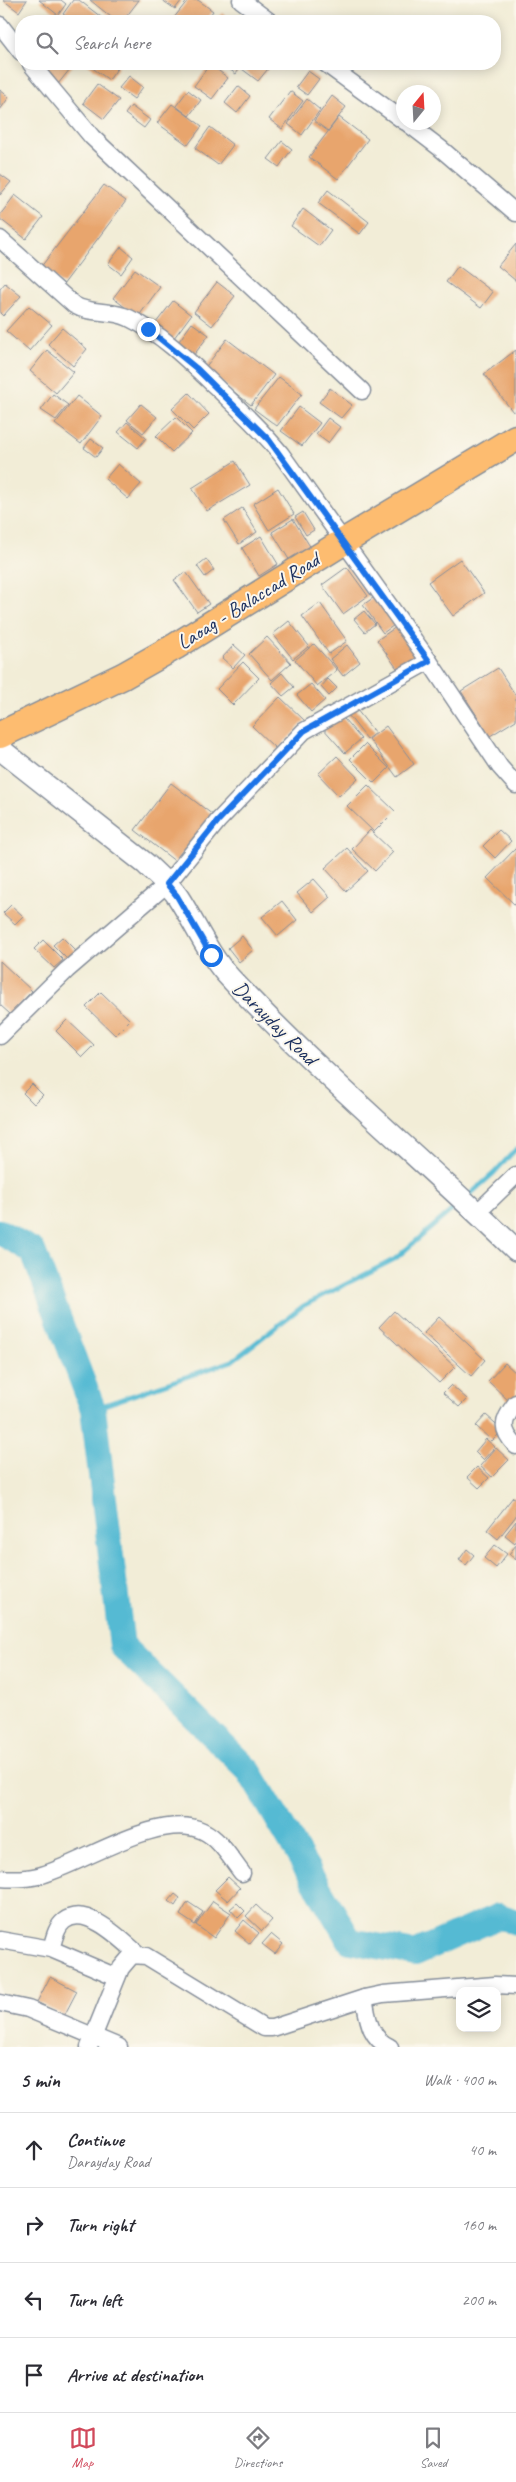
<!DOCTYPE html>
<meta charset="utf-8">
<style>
body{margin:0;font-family:Caveat,sans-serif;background:#f7f7f7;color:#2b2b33}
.controls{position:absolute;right:15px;bottom:15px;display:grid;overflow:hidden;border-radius:10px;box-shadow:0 2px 12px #0003}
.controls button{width:45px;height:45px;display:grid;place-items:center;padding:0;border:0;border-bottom:1px solid #e1e1e2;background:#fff;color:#2b2b33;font:25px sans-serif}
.compass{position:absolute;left:396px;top:85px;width:45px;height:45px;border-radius:50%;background:#fff;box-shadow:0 2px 12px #0003;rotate:18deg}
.stop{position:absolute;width:15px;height:15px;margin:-11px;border:4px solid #1a73e8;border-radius:50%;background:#fff}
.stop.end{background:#1a73e8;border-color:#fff;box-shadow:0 1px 5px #0008}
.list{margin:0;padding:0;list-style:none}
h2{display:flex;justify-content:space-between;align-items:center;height:65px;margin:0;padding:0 20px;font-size:21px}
h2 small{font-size:16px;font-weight:400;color:#7c7c81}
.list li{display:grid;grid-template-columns:32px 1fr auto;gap:15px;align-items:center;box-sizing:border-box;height:75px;padding:0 20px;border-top:1px solid #e1e1e2}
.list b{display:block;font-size:19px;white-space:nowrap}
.list p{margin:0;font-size:16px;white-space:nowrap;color:#7c7c81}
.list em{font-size:16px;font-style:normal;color:#7c7c81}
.icon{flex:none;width:28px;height:28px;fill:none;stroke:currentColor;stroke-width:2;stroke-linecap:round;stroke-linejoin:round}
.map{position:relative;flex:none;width:516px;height:2047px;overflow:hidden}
.search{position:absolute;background:#fff;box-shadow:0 2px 12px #0003;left:15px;right:15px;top:15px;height:55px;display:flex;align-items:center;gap:12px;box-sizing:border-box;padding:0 18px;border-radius:20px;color:#7c7c81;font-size:19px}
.sheet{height:365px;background:#fff}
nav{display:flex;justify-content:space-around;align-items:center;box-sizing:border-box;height:70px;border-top:1px solid #e1e1e2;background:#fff;font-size:14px;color:#7c7c81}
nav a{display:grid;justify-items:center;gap:2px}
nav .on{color:#d1495b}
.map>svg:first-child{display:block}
</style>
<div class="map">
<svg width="516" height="2047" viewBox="0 0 516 2047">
<rect width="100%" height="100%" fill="#fbf7ec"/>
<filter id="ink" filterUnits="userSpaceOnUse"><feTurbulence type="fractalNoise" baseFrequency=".02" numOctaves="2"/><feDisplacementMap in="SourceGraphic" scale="10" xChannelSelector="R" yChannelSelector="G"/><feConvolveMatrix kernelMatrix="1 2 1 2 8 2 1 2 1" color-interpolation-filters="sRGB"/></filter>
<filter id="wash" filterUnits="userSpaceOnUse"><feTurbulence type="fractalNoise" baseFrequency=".0096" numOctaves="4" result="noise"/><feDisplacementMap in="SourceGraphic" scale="20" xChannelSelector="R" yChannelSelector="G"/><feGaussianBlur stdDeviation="1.12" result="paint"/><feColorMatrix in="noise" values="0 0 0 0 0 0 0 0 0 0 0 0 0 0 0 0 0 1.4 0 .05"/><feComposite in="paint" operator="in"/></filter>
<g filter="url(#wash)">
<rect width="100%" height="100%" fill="#f2edd7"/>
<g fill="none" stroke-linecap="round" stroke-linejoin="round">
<g stroke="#55bad3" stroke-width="4.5">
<polyline points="467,1197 494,1173 516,1149"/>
<polyline points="93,1409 232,1361 303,1306 395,1259 459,1204"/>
</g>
<polyline stroke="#55bad3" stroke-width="26" points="0,1232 33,1251 93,1409 122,1646 249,1771 350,1941 415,1953 499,1916 516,1922"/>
</g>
<g id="blocks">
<g fill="#e8a56d">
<polygon points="3,0 27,0 19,12"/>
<polygon points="39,0 61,0 66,4 58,15"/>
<polygon points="73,0 79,0 101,17 98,21 72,21 63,14"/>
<polygon points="90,0 139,0 123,21 116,21"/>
<polygon points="162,0 182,0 175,9"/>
<polygon points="188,0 198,0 213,11 206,21 176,21 173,19"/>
<polygon points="222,13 233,21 215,21"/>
<polygon points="31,64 74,64 58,84"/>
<polygon points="87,64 116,64 119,66 109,80"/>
<polygon points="210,64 228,78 212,99 194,86"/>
<polygon points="222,64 243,64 236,74"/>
<polygon points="246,64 272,64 258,81 242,69"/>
<polygon points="308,71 319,79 307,95 296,87"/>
<polygon points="129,76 143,87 134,99 119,88"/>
<polygon points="97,84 119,100 104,119 83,103"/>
<polygon points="238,86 250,96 237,113 225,103"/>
<polygon points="0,90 9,97 0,110"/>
<polygon points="188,90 201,100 189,116 176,106"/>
<polygon points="290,91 303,101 282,129 269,119"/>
<polygon points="332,96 346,107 328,131 314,121"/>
<polygon points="307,99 320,110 302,135 288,124"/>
<polygon points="172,104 202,126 188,145 157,123"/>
<polygon points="131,106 150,120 144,128 125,114"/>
<polygon points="339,117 368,139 338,179 309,157"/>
<polygon points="210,127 233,145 218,165 195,148"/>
<polygon points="282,141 292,149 279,167 268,159"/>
<polygon points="0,174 11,182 0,195"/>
<polygon points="104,185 126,201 63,285 40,268"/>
<polygon points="328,190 369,222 360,234 318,203"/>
<polygon points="15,195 43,217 26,239 0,219 0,215"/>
<polygon points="303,209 331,230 319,246 291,226"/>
<polygon points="516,244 516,281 498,266"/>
<polygon points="121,247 133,257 121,274 108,264"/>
<polygon points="458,266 493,292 481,308 446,282"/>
<polygon points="135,269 160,287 138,317 113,298"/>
<polygon points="217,282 235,296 212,326 194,312"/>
<polygon points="5,283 21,296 3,316 0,313 0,289"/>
<polygon points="173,301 191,315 171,342 152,328"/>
<polygon points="29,306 52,325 29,351 6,331"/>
<polygon points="192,323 209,335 190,360 174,348"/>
<polygon points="62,328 87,349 73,366 48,344"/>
<polygon points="227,339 274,375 251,405 204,369"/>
<polygon points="47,350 74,372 56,393 30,371"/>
<polygon points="516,350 516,410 513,412 484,374"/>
<polygon points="279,377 302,394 277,426 254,409"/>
<polygon points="330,388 352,405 341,418 319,402"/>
<polygon points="189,393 209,414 193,430 172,409"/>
<polygon points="53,394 68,405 56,420 41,410"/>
<polygon points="77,396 102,416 81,444 55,424"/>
<polygon points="141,404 157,417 143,433 127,420"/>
<polygon points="299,407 320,423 302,446 281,431"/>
<polygon points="176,417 192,433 172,452 156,436"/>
<polygon points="328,418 340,427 328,443 316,434"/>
<polygon points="127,422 146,438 138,448 118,432"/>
<polygon points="91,439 103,448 96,457 84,448"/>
<polygon points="235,461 250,485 207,511 192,488"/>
<polygon points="118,464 141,484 128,499 105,479"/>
<polygon points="278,488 294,514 269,530 253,504"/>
<polygon points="242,508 257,532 239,544 224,520"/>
<polygon points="303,512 314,530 306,535 295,517"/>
<polygon points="293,519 311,548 290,561 272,532"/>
<polygon points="261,536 278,564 259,576 242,548"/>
<polygon points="206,559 214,570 205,577 197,566"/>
<polygon points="460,559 484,593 453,616 428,582"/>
<polygon points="347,567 368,596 343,614 322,585"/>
<polygon points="186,572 209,604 197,612 174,580"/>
<polygon points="377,595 397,623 383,633 363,605"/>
<polygon points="320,603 347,641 329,654 302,616"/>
<polygon points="364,611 375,624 365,632 354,619"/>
<polygon points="289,621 309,646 293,659 273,634"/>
<polygon points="399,625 423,658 401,674 377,640"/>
<polygon points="267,637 291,663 272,680 249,654"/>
<polygon points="314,644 337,670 317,686 295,660"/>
<polygon points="234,645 245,655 233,668 222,658"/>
<polygon points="347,645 360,662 343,676 330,659"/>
<polygon points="243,662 259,678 233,705 217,689"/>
<polygon points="498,668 516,696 516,720 490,736 461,691"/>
<polygon points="282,673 294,687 283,696 271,683"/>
<polygon points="328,679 337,688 329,696 321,687"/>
<polygon points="311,684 325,700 311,712 297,695"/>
<polygon points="280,697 305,721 277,750 252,726"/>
<polygon points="353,705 375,733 367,739 345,711"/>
<polygon points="339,713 361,739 345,753 322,727"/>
<polygon points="386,726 414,764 397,777 369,739"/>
<polygon points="365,744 389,768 374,783 350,759"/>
<polygon points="337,756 358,778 339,796 318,774"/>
<polygon points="171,783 213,815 176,862 135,830"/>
<polygon points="368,785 395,811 374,832 347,806"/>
<polygon points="370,830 393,852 375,871 352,849"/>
<polygon points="499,830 511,841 495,858 483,846"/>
<polygon points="347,848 368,871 346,891 325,868"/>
<polygon points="516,848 516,906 487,878"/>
<polygon points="314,879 330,897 313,912 297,893"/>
<polygon points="282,901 297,920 278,936 262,917"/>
<polygon points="11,905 23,916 15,924 3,913"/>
<polygon points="242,936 253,950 239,962 228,948"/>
<polygon points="62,937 77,952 69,961 53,945"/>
<polygon points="43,940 63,960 54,968 34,949"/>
<polygon points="0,961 32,991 10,1014 0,1005"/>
<polygon points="101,992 130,1020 115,1035 86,1007"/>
<polygon points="67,1020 94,1045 82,1057 56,1031"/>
<polygon points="32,1084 43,1095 34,1104 23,1093"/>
<polygon points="394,1311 455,1367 439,1383 379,1327"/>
<polygon points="439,1317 485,1360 471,1376 424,1333"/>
<polygon points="505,1363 516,1373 516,1396 510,1402 488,1381"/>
<polygon points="451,1385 467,1399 459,1407 443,1393"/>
<polygon points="486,1415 503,1430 492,1441 476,1426"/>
<polygon points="486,1439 495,1447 483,1460 475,1452"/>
<polygon points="496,1448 509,1460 492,1477 480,1466"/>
<polygon points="477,1467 489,1478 479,1488 467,1477"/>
<polygon points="513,1497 516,1499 516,1516 498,1539 487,1530"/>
<polygon points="516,1521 516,1541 515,1543 505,1535"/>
<polygon points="495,1545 507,1554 496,1568 484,1558"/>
<polygon points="516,1545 516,1560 509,1554"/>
<polygon points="467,1549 474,1555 466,1565 459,1560"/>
<polygon points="228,1877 240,1888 228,1901 215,1890"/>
<polygon points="175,1894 180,1898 175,1906 169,1901"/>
<polygon points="213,1901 231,1913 214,1938 196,1925"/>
<polygon points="188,1902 203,1912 195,1925 180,1915"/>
<polygon points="237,1903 245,1911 238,1918 230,1909"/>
<polygon points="256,1905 272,1920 262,1931 246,1916"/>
<polygon points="244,1920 259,1933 250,1944 235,1931"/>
<polygon points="271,1934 283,1944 275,1954 262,1944"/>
<polygon points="50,1977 77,1991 64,2016 37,2002"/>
</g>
</g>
</g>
<g filter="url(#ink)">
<use href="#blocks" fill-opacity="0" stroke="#868e9a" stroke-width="1"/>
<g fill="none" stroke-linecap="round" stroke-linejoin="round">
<g stroke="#868e9a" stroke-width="19">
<g id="minor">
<polyline points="241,0 269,21"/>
<polyline points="0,25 21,52"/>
<polyline points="31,64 92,137 362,391"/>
<polyline points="326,64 404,121"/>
<polyline points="406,122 440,148 516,213"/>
<path d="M0,239L74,305C91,315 111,309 129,318C162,334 189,361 215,386C238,408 261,429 281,454L429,661L500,767L516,785"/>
<polyline points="0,1036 67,970 167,884 218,821 304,731 429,661"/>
<polyline points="477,1213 516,1175"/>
<path d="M516,1403C502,1421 500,1429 516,1446"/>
<path d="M0,1878C13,1879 25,1879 38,1876C82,1865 158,1810 203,1831C220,1839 231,1859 242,1873"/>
<polyline points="0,1940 51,1949 117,1977"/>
<path d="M51,1949C54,1939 56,1927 64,1921C86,1903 123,1941 138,1954"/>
<path d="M364,1998C368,2018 369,2038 390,2047"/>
<polyline points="0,2003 28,2009 119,2047"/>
<polyline points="89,2047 121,1968 132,1955 146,1956 264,2028 272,2028 364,1998 383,1994 495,1985 516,1986"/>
</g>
</g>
<g stroke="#868e9a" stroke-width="24">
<path id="tertiary" d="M0,749L146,864C157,875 170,885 178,897C196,925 208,955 231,979C321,1075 422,1159 516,1250"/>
</g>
<g stroke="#868e9a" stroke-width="29">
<polyline id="primary" points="0,735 123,676 176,646 343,542 516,438"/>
</g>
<use href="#minor" stroke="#fff" stroke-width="16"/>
<use href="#tertiary" stroke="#fff" stroke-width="21"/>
<use href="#primary" stroke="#fdbc70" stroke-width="26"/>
</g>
</g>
<g fill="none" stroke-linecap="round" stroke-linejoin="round" filter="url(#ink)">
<polyline stroke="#1a73e8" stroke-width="6" points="148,329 196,368 269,440 429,661 304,731 218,821 167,884 177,896 211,955"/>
</g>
<g text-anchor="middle" stroke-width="4" stroke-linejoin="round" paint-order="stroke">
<g font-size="21" fill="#1b2f5e" stroke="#fbf7ec">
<text transform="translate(248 601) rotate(-32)" y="7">Laoag - Balaccad Road</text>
<text transform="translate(275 1023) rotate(45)" y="7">Darayday Road</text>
</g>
</g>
</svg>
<div class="controls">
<button><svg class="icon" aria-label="layers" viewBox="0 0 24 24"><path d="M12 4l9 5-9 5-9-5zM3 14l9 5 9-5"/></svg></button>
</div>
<svg class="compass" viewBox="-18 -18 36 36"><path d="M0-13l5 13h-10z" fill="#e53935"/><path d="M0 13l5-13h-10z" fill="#7c7c81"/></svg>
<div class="stop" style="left:211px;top:955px"></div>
<div class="stop end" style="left:148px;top:329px"></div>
<div class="search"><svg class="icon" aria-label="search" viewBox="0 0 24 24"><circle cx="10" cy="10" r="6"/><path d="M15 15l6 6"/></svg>Search here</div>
</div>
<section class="sheet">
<h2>5 min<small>Walk · 400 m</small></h2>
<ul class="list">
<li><svg class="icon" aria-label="ahead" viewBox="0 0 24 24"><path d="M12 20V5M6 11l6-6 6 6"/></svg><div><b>Continue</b><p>Darayday Road</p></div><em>40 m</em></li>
<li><svg class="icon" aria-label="right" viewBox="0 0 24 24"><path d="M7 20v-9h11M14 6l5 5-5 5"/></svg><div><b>Turn right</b></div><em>160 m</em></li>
<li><svg class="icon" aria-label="left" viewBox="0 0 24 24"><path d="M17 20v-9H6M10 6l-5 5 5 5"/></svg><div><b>Turn left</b></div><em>200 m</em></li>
<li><svg class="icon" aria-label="arrive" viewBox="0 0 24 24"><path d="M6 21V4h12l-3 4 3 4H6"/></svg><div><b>Arrive at destination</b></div></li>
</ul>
</section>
<nav>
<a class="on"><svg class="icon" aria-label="map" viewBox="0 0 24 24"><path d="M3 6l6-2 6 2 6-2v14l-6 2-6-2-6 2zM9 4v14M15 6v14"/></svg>Map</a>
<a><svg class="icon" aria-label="directions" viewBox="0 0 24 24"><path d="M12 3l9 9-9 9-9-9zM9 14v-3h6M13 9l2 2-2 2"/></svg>Directions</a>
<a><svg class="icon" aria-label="saved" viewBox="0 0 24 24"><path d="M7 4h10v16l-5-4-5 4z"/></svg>Saved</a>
</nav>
